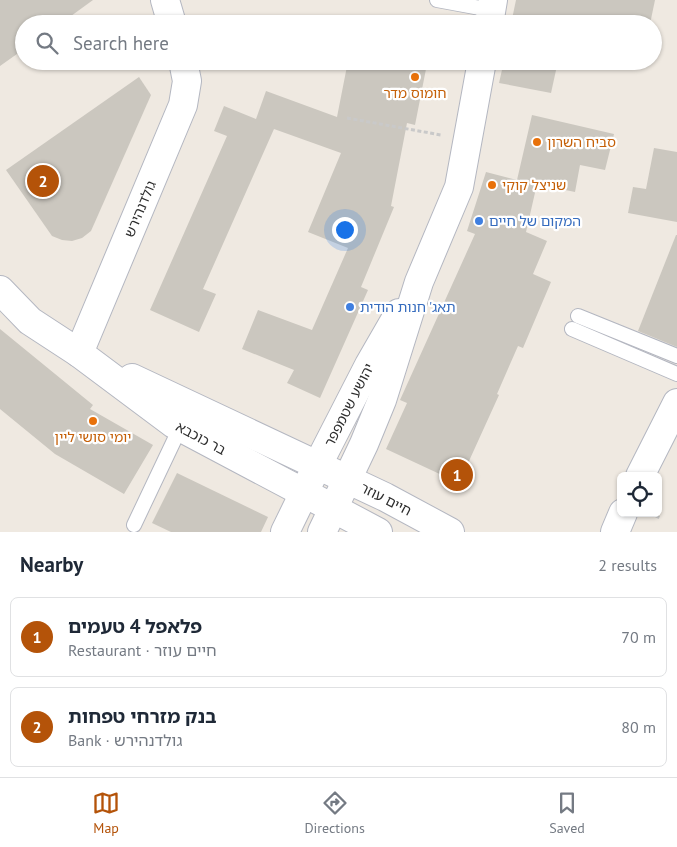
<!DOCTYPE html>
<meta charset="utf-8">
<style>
body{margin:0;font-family:"PT Sans","Noto Sans Hebrew",sans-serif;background:#f2f2f3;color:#1f2937}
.controls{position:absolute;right:15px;bottom:15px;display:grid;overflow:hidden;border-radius:8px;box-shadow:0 1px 4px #0004}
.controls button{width:45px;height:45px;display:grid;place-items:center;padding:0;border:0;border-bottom:1px solid #e0e1e3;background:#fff;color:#1f2937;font:25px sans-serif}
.you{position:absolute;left:344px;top:229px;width:18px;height:18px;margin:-12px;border:4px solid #fff;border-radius:50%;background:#1a73e8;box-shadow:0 0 0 8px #1a73e833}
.badge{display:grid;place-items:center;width:32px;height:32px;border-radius:50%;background:#b45309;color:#fff;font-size:16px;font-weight:700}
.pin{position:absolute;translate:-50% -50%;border:2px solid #fff;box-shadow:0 1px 5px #0006}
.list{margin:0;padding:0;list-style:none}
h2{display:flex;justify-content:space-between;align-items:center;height:65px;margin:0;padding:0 20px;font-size:21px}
h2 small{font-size:16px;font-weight:400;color:#747a83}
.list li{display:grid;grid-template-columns:32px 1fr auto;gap:15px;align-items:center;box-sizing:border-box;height:80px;margin:0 10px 10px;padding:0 10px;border:1px solid #e0e1e3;border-radius:8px}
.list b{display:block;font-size:19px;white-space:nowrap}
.list p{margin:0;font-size:16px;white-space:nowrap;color:#747a83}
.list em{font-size:16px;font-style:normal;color:#747a83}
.icon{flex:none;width:28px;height:28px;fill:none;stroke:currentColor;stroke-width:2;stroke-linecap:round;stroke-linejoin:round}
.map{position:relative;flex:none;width:677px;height:532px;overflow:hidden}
.search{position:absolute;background:#fff;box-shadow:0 1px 4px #0004;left:15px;right:15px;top:15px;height:55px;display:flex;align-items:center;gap:12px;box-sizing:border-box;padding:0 18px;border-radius:28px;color:#747a83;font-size:19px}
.sheet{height:245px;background:#fff}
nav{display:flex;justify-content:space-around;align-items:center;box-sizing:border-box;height:70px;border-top:1px solid #e0e1e3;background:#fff;font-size:14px;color:#747a83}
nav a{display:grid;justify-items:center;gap:2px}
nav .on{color:#b45309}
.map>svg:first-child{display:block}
</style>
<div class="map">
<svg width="677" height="532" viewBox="0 0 677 532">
<rect width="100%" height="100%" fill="#efe9e1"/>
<g fill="#cbc7bf">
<polygon points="0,0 93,0 60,24 24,24 24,49 0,66"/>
<polygon points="516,0 655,0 650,24 511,24"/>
<polygon points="348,61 381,67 382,61 385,61 426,69 415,125 407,123 391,206 394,207 361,287 368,290 320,398 287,383 294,370 242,349 258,310 312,330 348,248 308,232 341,153 274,129 203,289 216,294 199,332 150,310 227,136 214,131 224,106 256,119 266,91 337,117"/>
<polygon points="504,61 558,61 551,93 499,83"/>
<polygon points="139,77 151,95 91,231 82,238 72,241 62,240 52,236 6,170"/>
<polygon points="532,115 614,134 605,170 580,165 575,192 537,184 526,232 547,241 533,274 551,282 523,348 518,346 497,394 499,395 459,483 386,449 407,403 400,400 475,234 467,231 486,172 517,180"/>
<polygon points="654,148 677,152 677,222 628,213 633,187 646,189"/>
<polygon points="676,235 677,235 677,347 638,331"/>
<polygon points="0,329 93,405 90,409 153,445 124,494 55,454 0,409"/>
<polygon points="177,473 268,517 261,532 171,532 152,523"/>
</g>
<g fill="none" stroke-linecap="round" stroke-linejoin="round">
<g stroke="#b4b7c1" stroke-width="16">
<g id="service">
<polyline points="437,0 491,10"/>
<polyline points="578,316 677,356"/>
<polyline points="572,329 677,374"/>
<polyline points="134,525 180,428"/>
</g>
</g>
<g stroke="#b4b7c1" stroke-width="30">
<g id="minor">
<polyline points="165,0 172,24"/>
<polyline points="79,353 183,105 187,81 183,61"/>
<polyline points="285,532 304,493"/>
<polyline points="322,532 334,507"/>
</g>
</g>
<g stroke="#b4b7c1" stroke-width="30">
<g id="tertiary">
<polyline points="489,24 493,0"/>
<polyline points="0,290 30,321 79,353 174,424 378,532"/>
<polyline points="132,378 385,497 450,532"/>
<polyline points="640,476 677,403"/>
<polyline points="309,482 369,365 399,313"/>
<polyline points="334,507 364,444 382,400 419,282 459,187 482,61"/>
<polyline points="615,532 623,513"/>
</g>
</g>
<g stroke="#c9c9c9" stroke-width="3" stroke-dasharray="4 2.5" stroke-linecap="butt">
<polyline points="347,118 441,135"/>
<polyline points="650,513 660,518"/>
</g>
<use href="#service" stroke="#fff" stroke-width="14"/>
<use href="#minor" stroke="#fff" stroke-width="28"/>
<use href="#tertiary" stroke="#fff" stroke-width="28"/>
</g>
<g fill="#e8710a" stroke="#fff" stroke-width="2">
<circle cx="415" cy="77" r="5"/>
<circle cx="537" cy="142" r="5"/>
<circle cx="492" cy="185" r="5"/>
<circle cx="93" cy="421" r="5"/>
</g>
<g fill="#3f7fe0" stroke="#fff" stroke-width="2">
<circle cx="479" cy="221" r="5"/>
<circle cx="350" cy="307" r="5"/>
</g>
<g text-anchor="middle" stroke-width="4.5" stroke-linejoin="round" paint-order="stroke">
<g font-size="14" fill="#c56008" stroke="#fff">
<text x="415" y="98">חומוס מדר</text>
<text x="547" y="147" text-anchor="start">סביח השרון</text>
<text x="502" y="190" text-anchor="start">שניצל קוקי</text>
<text x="93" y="442">יומי סושי ליין</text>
</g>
<g font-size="14" fill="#2e2e2e" stroke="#fff">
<text transform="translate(140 209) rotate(-67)" y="5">גולדנהירש</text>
<text transform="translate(349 405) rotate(-63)" y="5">יהושע שטמפפר</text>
<text transform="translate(201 438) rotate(28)" y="5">בר כוכבא</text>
<text transform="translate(386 499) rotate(27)" y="5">חיים עוזר</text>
</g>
<g font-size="14" fill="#366cbe" stroke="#fff" text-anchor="start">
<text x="489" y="226">המקום של חיים</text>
<text x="360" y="312">תאג' חנות הודית</text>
</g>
</g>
</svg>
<div class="controls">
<button><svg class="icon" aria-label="locate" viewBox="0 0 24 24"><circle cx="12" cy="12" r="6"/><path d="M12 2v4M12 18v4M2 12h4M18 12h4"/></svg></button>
</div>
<div class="you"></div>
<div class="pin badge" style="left:457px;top:475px">1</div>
<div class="pin badge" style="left:43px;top:181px">2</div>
<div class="search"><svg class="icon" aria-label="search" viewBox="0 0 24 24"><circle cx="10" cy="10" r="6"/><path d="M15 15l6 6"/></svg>Search here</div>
</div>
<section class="sheet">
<h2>Nearby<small>2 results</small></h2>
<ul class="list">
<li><span class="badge">1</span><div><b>פלאפל 4 טעמים</b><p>Restaurant · חיים עוזר</p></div><em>70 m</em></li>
<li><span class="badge">2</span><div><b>בנק מזרחי טפחות</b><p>Bank · גולדנהירש</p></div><em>80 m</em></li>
</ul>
</section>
<nav>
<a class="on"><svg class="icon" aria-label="map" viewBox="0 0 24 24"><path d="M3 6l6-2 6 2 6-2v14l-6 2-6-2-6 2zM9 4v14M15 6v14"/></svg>Map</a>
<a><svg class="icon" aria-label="directions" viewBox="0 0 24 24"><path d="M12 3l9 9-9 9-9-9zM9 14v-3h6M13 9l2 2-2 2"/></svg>Directions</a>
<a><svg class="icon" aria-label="saved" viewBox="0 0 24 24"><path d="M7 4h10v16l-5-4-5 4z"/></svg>Saved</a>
</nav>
